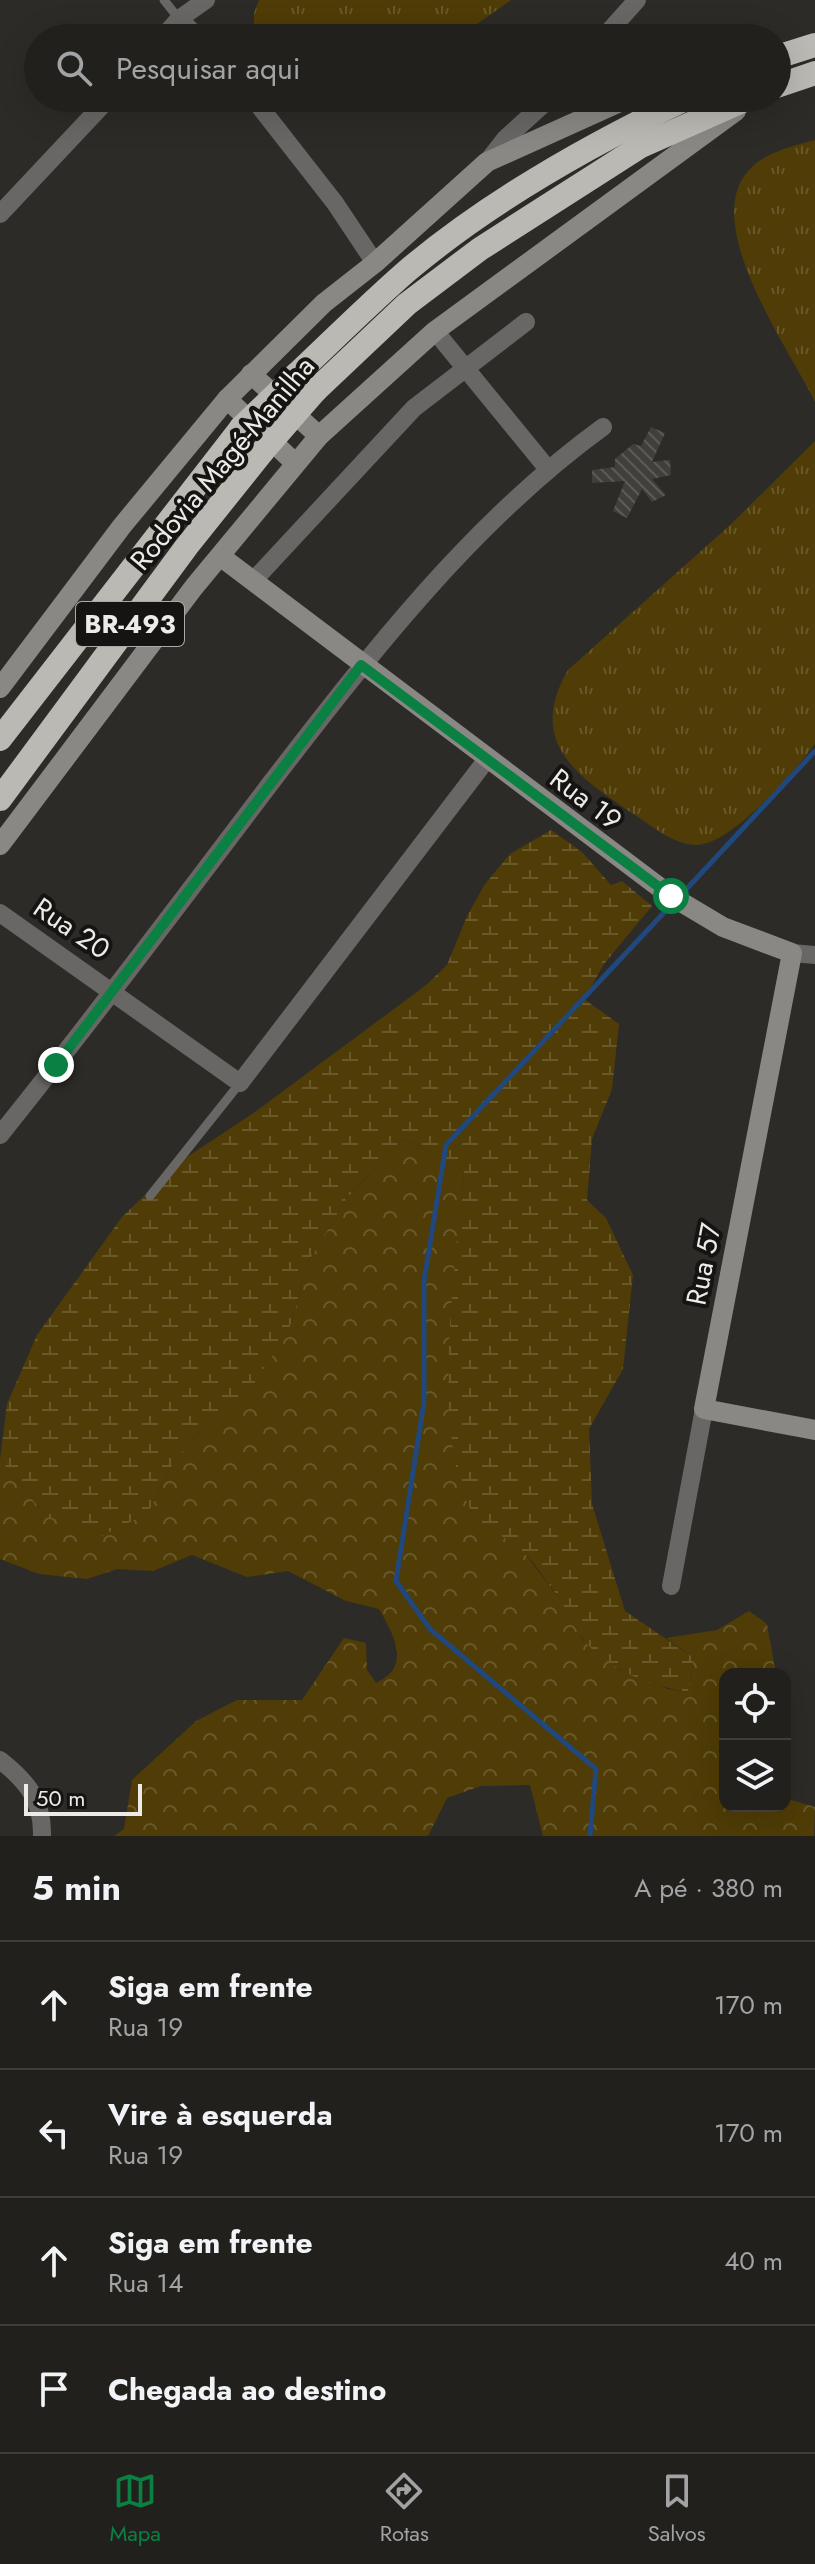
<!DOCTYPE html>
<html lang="pt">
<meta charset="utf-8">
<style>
body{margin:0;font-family:Jost,sans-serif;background:#2e2d2a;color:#f1f3f6}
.controls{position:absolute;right:24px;bottom:24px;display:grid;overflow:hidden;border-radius:16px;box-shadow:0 8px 32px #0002}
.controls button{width:72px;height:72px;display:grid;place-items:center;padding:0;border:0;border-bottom:2px solid #3f3e3b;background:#22201d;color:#f1f3f6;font:40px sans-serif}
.scale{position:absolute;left:24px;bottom:20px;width:118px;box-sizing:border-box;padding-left:8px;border:4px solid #ecebe8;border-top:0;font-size:22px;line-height:28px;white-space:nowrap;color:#ecebe8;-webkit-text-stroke:6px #151412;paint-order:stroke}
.stop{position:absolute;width:24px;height:24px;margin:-18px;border:6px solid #0b8043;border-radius:50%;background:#fff}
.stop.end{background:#0b8043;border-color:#fff;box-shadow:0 2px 8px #0008}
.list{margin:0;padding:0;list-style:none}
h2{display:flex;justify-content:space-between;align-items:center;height:104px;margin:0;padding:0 32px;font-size:34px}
h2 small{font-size:26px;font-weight:400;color:#a2a3a4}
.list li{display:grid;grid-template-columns:52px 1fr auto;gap:24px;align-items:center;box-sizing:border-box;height:128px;padding:0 32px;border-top:2px solid #3f3e3b}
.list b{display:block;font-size:30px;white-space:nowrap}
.list p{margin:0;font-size:26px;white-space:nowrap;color:#a2a3a4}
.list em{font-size:26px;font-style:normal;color:#a2a3a4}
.icon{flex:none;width:44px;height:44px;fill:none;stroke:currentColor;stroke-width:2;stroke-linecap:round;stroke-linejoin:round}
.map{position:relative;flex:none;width:815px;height:1836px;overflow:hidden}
.search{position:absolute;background:#22201d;box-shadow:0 8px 32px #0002;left:24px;right:24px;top:24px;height:88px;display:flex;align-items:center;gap:20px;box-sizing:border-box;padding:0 28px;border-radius:44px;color:#a2a3a4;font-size:30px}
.sheet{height:616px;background:#22201d}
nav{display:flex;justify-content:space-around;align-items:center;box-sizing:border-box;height:112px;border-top:2px solid #3f3e3b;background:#22201d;font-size:22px;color:#a2a3a4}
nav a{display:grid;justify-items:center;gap:4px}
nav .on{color:#0b8043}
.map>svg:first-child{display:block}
</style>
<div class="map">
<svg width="815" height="1836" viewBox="0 0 815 1836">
<defs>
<pattern id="grass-tufts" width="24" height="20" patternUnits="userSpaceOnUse" patternTransform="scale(2)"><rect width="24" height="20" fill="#4f3c06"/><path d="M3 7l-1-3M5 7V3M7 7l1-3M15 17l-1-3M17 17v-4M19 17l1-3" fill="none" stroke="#68582a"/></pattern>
<pattern id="forest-crowns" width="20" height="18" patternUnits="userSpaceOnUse" patternTransform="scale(2)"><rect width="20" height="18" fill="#4f3c06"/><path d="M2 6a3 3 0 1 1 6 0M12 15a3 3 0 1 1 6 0" fill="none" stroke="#68582a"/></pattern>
<pattern id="wetland-marsh" width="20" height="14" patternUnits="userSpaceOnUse" patternTransform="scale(2)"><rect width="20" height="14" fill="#4f3c06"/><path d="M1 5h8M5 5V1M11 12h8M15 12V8" fill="none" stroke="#68582a"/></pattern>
<pattern id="building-back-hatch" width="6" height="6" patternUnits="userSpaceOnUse" patternTransform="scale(2)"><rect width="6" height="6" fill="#413f3b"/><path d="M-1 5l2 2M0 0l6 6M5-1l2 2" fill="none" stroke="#5d5b57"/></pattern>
</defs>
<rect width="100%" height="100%" fill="#2d2b27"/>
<g fill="url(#grass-tufts)">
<polygon points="259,0 511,0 457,38 254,38 254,13"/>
<path d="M815,140V402C790,349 694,218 753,166C768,152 796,145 815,140Z"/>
<path d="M815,441V744C795,771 730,847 695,845C673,844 652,826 635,815C580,778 525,744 568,670L730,525Z"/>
</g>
<path fill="url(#forest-crowns)" d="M403,1138L464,1171L453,1295L450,1393L470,1510L523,1551L562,1602L582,1639L620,1670L668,1689L688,1692L694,1658L666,1638L717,1630L749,1611L767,1624L776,1674H725V1806H785V1778L791,1800L815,1807L814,1836H543L530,1785L481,1786L447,1798L428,1836H114L124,1829L132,1780L196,1721L237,1700H302L344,1638L366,1643L367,1670L376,1683C412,1667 394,1635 379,1609L346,1601L288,1571L247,1577L192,1555L153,1571L117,1569L87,1579L39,1574L0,1559V1459L45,1515L148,1513L170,1468L200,1431L224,1417L289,1330L308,1262L346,1199Z"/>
<path fill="url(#wetland-marsh)" d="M551,830L582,852L611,885L622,881L652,906L604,964L584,999L619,1024L612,1089L592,1139L587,1200L606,1218L633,1275L623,1369L589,1429L592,1504L625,1611L694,1658L688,1692C650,1686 606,1669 582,1638C571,1624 566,1606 554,1591C544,1578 533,1560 520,1549C506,1537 477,1524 469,1507C431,1427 456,1260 464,1171L403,1138L346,1199L308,1262L289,1330L251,1388L224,1417L200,1431L170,1468L148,1513L100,1537L45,1515L0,1459L7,1404L37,1335L122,1217L178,1163L255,1112L425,986L447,965L467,916L485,884L510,854Z"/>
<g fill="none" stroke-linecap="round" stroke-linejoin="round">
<g stroke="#20487d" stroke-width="5">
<polyline points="680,896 815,751"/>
<polyline points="590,1836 596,1769 430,1629 396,1581 424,1402 424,1281 446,1145 673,903"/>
</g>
</g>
<polygon fill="url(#building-back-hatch)" points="651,427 665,433 652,462 670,460 671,475 652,479 666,495 652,502 642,489 627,518 613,511 625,481 592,483 592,470 615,467 615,459 633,444 641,446"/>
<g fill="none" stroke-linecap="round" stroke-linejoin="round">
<g stroke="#686765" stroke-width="9">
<polyline points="164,0 179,19"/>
<polyline points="150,1196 240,1083"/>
</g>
<g stroke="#686765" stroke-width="18">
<polyline points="179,19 199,38"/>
<polyline points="162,38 179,19 206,0"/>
<polyline points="603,38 637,0"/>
<polyline points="253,98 335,203 375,263"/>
<polyline points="487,162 505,139 550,98"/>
<polyline points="0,214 109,98"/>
<polyline points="435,331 547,468"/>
<polyline points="253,581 414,408 526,322"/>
<polyline points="0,913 240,1083 487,759"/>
<polyline points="792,953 815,955"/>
<path d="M0,1135C94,1018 183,899 273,780C371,653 472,522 603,427"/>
<polyline points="671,1586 704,1409"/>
<path d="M0,1760C27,1781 43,1801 42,1836"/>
</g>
<g stroke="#8a8884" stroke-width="20">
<polyline points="251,374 319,436"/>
<polyline points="227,399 295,463"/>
<polyline points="220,556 671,896 723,927 792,953 704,1409 815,1430"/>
<polyline points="0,688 122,526 227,399 324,303 375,263 487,162 629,98"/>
<polyline points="0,845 194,587 319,436 435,331 736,111"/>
</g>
<g stroke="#bbb9b3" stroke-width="24">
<polyline points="777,57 815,45"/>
<polyline points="777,86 815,73"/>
<path d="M297,374C334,339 370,303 408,270C490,201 591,144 688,98"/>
<polyline points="316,390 407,304 480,249 641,146 749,98"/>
<polyline points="0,739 241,428"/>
<polyline points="0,799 187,546 263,451"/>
</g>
<g stroke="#bbb9b3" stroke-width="24">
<polyline points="241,428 297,374"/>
<polyline points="263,451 316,390"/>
</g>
</g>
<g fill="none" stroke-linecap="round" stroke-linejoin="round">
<polyline stroke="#0b8043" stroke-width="10" points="56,1065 361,665 671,896"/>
</g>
<g text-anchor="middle" stroke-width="8" stroke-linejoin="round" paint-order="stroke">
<rect fill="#151412" stroke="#acaaa8" stroke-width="2" x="76" y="602" width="108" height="44" rx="6"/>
<g font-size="26" font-weight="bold" fill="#ecebe8">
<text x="130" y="633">BR-493</text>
</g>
<g font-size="28" fill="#ecebe8" stroke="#151412">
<text transform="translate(222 463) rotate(-50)" y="10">Rodovia Magé-Manilha</text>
<text transform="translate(586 799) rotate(37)" y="10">Rua 19</text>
<text transform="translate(72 928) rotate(34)" y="10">Rua 20</text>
<text transform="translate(703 1264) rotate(-79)" y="10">Rua 57</text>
</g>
</g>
</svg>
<div class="controls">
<button><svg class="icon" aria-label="locate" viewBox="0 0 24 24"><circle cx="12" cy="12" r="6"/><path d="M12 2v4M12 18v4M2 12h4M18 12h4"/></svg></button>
<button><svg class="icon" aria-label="layers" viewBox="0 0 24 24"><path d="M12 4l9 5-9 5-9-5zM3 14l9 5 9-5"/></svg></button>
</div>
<div class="scale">50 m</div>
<div class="stop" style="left:671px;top:896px"></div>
<div class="stop end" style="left:56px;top:1065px"></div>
<div class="search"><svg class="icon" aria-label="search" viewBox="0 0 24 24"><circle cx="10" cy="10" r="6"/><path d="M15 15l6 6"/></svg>Pesquisar aqui</div>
</div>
<section class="sheet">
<h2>5 min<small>A pé · 380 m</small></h2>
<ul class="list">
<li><svg class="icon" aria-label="ahead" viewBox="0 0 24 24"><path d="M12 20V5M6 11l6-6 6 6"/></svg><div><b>Siga em frente</b><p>Rua 19</p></div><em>170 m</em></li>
<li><svg class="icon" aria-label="left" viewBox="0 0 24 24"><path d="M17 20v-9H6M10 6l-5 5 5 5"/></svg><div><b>Vire à esquerda</b><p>Rua 19</p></div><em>170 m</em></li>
<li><svg class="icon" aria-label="ahead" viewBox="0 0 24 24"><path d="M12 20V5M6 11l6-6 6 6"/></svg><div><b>Siga em frente</b><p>Rua 14</p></div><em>40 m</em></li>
<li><svg class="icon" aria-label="arrive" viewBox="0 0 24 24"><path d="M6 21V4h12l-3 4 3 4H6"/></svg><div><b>Chegada ao destino</b></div></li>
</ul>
</section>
<nav>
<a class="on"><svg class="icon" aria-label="map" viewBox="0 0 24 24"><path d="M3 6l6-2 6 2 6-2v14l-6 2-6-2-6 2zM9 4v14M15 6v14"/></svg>Mapa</a>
<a><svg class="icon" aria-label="directions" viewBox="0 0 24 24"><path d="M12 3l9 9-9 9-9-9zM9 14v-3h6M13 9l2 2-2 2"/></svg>Rotas</a>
<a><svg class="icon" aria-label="saved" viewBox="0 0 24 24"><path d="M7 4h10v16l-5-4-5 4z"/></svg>Salvos</a>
</nav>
